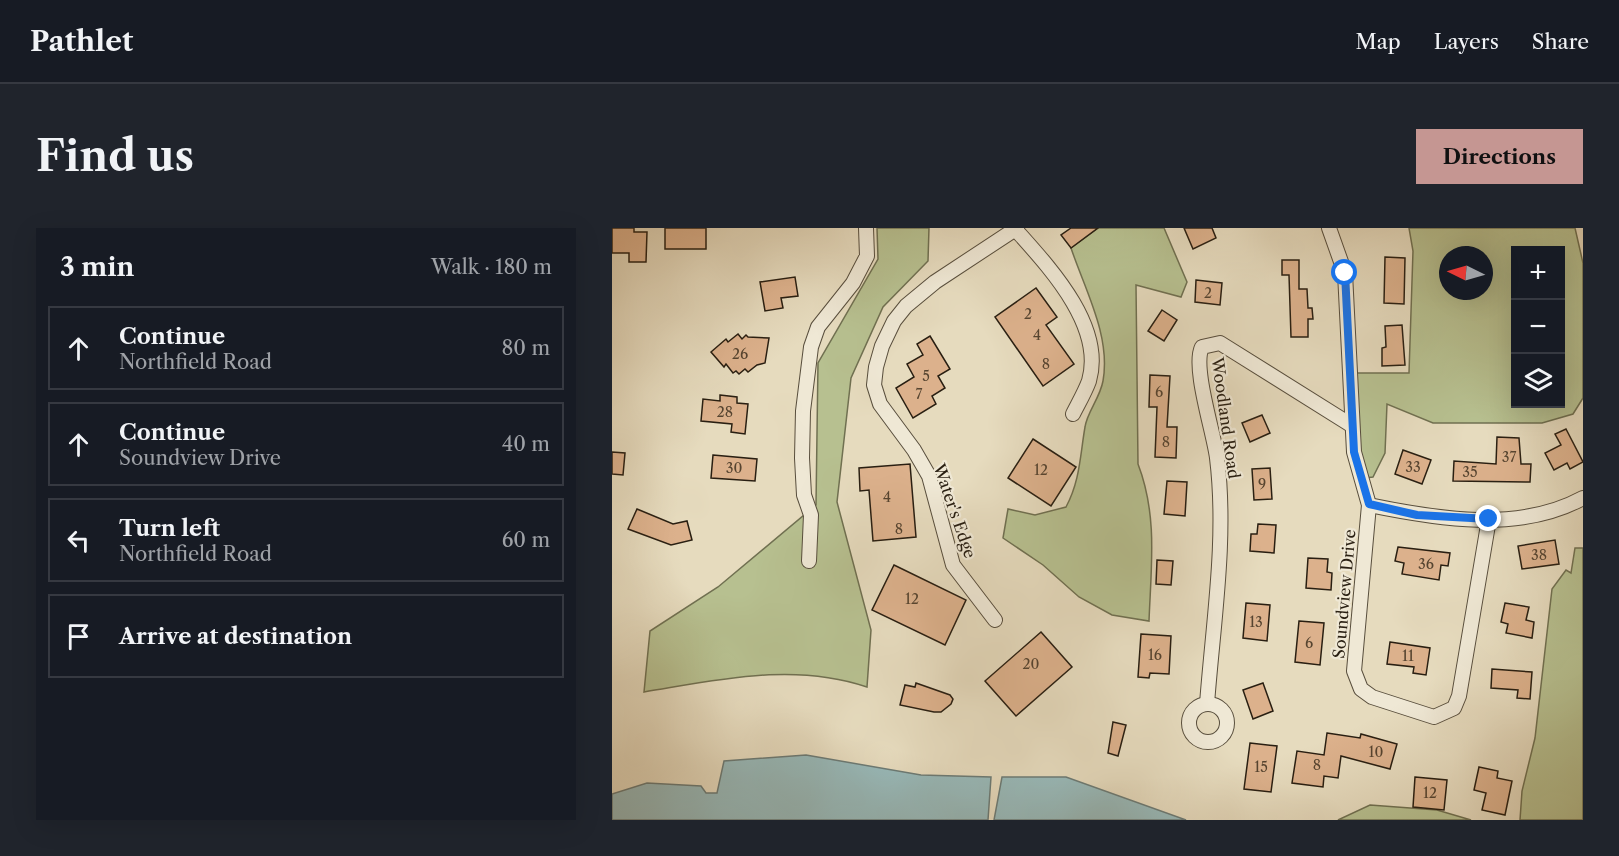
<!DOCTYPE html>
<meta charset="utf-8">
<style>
body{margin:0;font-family:"Libre Caslon Text",serif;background:#20242c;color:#f1f3f6}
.controls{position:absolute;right:18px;top:18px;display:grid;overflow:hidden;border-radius:0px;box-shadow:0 6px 24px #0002}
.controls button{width:54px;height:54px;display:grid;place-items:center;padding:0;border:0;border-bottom:2px solid #363941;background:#171b24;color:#f1f3f6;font:30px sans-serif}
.compass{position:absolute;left:827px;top:18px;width:54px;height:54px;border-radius:50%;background:#171b24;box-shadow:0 6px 24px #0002;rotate:275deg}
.stop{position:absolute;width:18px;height:18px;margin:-14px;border:4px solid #1a73e8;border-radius:50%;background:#fff}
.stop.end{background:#1a73e8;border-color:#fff;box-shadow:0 2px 6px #0008}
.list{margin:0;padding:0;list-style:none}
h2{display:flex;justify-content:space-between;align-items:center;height:78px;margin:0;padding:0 24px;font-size:26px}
h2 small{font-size:20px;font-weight:400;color:#9ea1a6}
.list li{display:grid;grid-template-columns:39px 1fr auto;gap:18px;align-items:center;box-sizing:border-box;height:84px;margin:0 12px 12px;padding:0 12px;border:2px solid #363941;border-radius:0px}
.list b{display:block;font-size:22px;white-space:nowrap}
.list p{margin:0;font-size:20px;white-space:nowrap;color:#9ea1a6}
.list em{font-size:20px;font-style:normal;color:#9ea1a6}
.icon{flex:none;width:33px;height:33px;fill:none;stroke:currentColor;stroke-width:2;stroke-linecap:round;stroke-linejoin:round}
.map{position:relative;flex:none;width:971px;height:592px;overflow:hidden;border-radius:0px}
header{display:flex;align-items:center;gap:36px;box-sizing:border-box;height:84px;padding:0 30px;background:#171b24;border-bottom:2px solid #363941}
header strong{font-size:28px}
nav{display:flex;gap:33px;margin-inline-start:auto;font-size:21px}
.intro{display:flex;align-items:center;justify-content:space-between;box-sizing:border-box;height:144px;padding:0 36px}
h1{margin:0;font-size:42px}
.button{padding:15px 27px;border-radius:0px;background:#c59692;color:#111;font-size:21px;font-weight:700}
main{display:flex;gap:36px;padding:0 36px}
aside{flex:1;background:#171b24;border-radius:0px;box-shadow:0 6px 24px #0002}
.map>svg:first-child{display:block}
</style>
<header>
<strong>Pathlet</strong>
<nav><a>Map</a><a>Layers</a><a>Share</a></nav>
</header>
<div class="intro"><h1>Find us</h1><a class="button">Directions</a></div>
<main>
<aside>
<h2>3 min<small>Walk · 180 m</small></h2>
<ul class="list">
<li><svg class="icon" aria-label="ahead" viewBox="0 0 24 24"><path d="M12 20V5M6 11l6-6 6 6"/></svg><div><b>Continue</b><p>Northfield Road</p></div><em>80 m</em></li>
<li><svg class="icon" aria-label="ahead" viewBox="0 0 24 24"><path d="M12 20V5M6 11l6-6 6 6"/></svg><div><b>Continue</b><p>Soundview Drive</p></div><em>40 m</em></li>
<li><svg class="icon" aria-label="left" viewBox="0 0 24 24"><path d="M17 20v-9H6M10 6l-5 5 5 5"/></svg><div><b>Turn left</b><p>Northfield Road</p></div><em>60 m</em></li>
<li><svg class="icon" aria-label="arrive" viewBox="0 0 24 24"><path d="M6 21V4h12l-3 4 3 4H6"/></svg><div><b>Arrive at destination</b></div></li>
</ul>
</aside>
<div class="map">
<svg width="971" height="592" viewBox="0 0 971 592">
<rect width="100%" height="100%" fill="#e6dbbe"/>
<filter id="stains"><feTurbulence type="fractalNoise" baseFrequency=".00333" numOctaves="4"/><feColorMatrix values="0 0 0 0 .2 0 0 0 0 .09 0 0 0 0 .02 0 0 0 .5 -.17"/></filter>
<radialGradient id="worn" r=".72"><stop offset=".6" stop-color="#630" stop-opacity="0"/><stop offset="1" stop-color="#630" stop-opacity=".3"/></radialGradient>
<g fill="#b7c090" stroke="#707051" stroke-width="1.5" fill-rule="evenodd">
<path d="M265,0H317L316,33L271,79L239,150L225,274L259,402L255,459C182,434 106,452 32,464L38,403L106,359L204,277L206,135L266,31Z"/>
<path d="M486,0H552L575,54L569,69L524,57L526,236C546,288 539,339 537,393L500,387L467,369L431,337L391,310L396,281L423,287L454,279C468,253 468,228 473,199C475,184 488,170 491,153C499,108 473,62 459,20Z"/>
<path d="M797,0H963L971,35V170L961,186L930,195H821L775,176L773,225L761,249L753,250L748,236L743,145H797L801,23ZM903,22H948V176H903ZM836,27H872V63H836Z"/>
<polygon points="963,320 971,320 971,592 908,592 910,563 923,510 940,361 954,342 959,345"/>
<polygon points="758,577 825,582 859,592 726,592"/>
</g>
<g fill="#98b9b9" stroke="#6c7b76" stroke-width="1.5">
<polygon points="194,527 309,547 379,549 376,592 0,592 0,566 35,555 89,558 94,565 105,565 112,533"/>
<polygon points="390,549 454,549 574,592 382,592"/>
</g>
<g fill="#dcb18c" stroke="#291f12" stroke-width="1.5">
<polygon points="0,0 22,0 22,4 35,4 34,34 17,34 17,25 0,25"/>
<rect x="53" y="0" width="41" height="21"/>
<polygon points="459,0 486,0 459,20 449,7"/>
<polygon points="572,0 600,0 604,10 581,21"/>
<polygon points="773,29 793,30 792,76 772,75"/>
<polygon points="670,32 687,32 687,61 695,61 696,80 700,80 701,91 696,91 696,109 679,109 677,47 670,47"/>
<polygon points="183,49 186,68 169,70 171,80 153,83 148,54"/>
<polygon points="584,52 610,55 608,77 583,74"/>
<polygon points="424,60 445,89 434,97 462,136 431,158 383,89"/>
<polygon points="550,82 565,92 552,113 536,103"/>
<polygon points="790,97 793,137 770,138 770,120 774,119 773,98"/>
<polygon points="126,106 130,111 134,107 136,109 157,110 153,135 145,137 136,144 133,141 127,146 124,143 121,145 114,136 112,139 99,124 114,111 116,114"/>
<polygon points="318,108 338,141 326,148 333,160 320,168 324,176 301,190 284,160 302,149 295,136 311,127 305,116"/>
<polygon points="538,147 558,148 555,199 565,199 564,230 543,229 545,179 537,179"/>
<polygon points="108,167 125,169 125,175 136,176 133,206 119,204 120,196 89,193 91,171 108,173"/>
<polygon points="650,187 658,205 638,214 630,195"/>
<polygon points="954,201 971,234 958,241 955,235 942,242 933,225 949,217 943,206"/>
<polygon points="885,209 907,210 909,236 919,236 918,254 841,253 842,233 884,236"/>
<polygon points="421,211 464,239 439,278 396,250"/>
<polygon points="791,222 819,232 810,256 783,246"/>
<polygon points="0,224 13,225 11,247 0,246"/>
<polygon points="101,227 145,231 143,253 99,250"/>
<polygon points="298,236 304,309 261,313 257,262 248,263 247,240"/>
<polygon points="658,240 660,271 642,272 640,241"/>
<polygon points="555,253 575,254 573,288 552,286"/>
<polygon points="25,281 61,296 75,293 80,312 59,317 16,301"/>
<polygon points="646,296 664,297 662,325 638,323 639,306 645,306"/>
<polygon points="943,312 947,336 910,341 906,318"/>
<polygon points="786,319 838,325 836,338 829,337 827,352 790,346 792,335 783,333"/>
<polygon points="696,330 716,331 715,344 720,345 719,362 694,360"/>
<polygon points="545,332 561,333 559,357 544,356"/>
<polygon points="282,337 354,372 333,417 260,382"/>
<polygon points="634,375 658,377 655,413 631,410"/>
<polygon points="893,375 917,379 914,392 922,394 920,410 894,405 896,396 889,394"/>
<polygon points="687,393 712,395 708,437 683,434"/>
<polygon points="429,404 460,439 404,488 373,453"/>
<polygon points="529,406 559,408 557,446 538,445 537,450 526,449"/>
<polygon points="778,414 818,420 814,447 801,445 802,439 775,436"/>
<polygon points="880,441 920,444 918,471 905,470 906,462 879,460"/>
<polygon points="304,455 338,467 341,471 339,476 329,484 322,484 288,477 293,457 303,459"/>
<polygon points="651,455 661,483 641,491 631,462"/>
<polygon points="501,494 514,497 506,528 496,525"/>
<polygon points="715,505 748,510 749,506 785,516 778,541 729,528 726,550 712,548 711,559 680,555 685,523 712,527"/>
<polygon points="638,515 665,518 659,564 632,561"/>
<polygon points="867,539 886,543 885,550 900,553 893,587 870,582 874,565 862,562"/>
<polygon points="803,549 835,552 832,582 801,579"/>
</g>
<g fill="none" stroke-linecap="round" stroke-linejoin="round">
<g stroke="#584e3d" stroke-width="16">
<g id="minor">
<polyline points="717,0 733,45 742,224 757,277 742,443 749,461 760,469 822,489 842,480 847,468 877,291"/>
<path d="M404,2C437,39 493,98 477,153C473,164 466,176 461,186"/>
<path d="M757,277C825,291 907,305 971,270"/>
<polyline points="197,333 199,287 192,267 190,230 191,183 199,119 206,99 241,55 255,28 254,0"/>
<polyline points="383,392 341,337 317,248 302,222 268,176 262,157 264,139 270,118 282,93 294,78 323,54 405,0"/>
<path d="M595,476C601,395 615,311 605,230C602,205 580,139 590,119L608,115L739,197"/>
<circle cx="596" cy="495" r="19"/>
</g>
</g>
<use href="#minor" stroke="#efe8d5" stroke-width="14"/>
</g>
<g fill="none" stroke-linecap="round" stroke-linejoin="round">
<polyline stroke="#1a73e8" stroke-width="8" points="733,45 742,224 757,276 805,287 877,291"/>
</g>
<g text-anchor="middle" stroke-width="4.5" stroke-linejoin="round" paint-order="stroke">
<g font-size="14" fill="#564430">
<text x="596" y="70">2</text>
<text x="416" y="91">2</text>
<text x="425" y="112">4</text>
<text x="128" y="131">26</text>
<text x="434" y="141">8</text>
<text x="314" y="153">5</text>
<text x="547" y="169">6</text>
<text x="307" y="171">7</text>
<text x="113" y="189">28</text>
<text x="554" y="219">8</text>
<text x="897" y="234">37</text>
<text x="801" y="244">33</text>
<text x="122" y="245">30</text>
<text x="429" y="247">12</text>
<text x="858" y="249">35</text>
<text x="650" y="261">9</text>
<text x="275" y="274">4</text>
<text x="287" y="306">8</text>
<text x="927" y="332">38</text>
<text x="814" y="341">36</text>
<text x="300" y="376">12</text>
<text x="644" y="399">13</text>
<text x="697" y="420">6</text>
<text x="543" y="432">16</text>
<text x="796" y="433">11</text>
<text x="419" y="441">20</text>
<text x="764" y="529">10</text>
<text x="705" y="542">8</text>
<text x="649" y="544">15</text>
<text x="818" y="570">12</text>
</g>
<g font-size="16" fill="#291f12" stroke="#efe8d5">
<text transform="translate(614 190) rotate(82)" y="6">Woodland Road</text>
<text transform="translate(343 283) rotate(71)" y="6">Water's Edge</text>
<text transform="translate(732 366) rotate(-85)" y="6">Soundview Drive</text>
</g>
</g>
<rect width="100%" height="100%" filter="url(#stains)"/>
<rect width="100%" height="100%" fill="url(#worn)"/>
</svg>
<div class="controls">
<button>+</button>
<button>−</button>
<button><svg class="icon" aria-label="layers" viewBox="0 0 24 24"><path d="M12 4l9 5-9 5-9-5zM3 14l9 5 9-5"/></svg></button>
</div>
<svg class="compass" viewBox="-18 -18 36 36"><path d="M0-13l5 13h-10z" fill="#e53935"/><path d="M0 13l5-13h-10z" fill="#9ea1a6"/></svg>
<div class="stop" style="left:733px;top:45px"></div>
<div class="stop end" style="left:877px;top:291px"></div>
</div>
</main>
